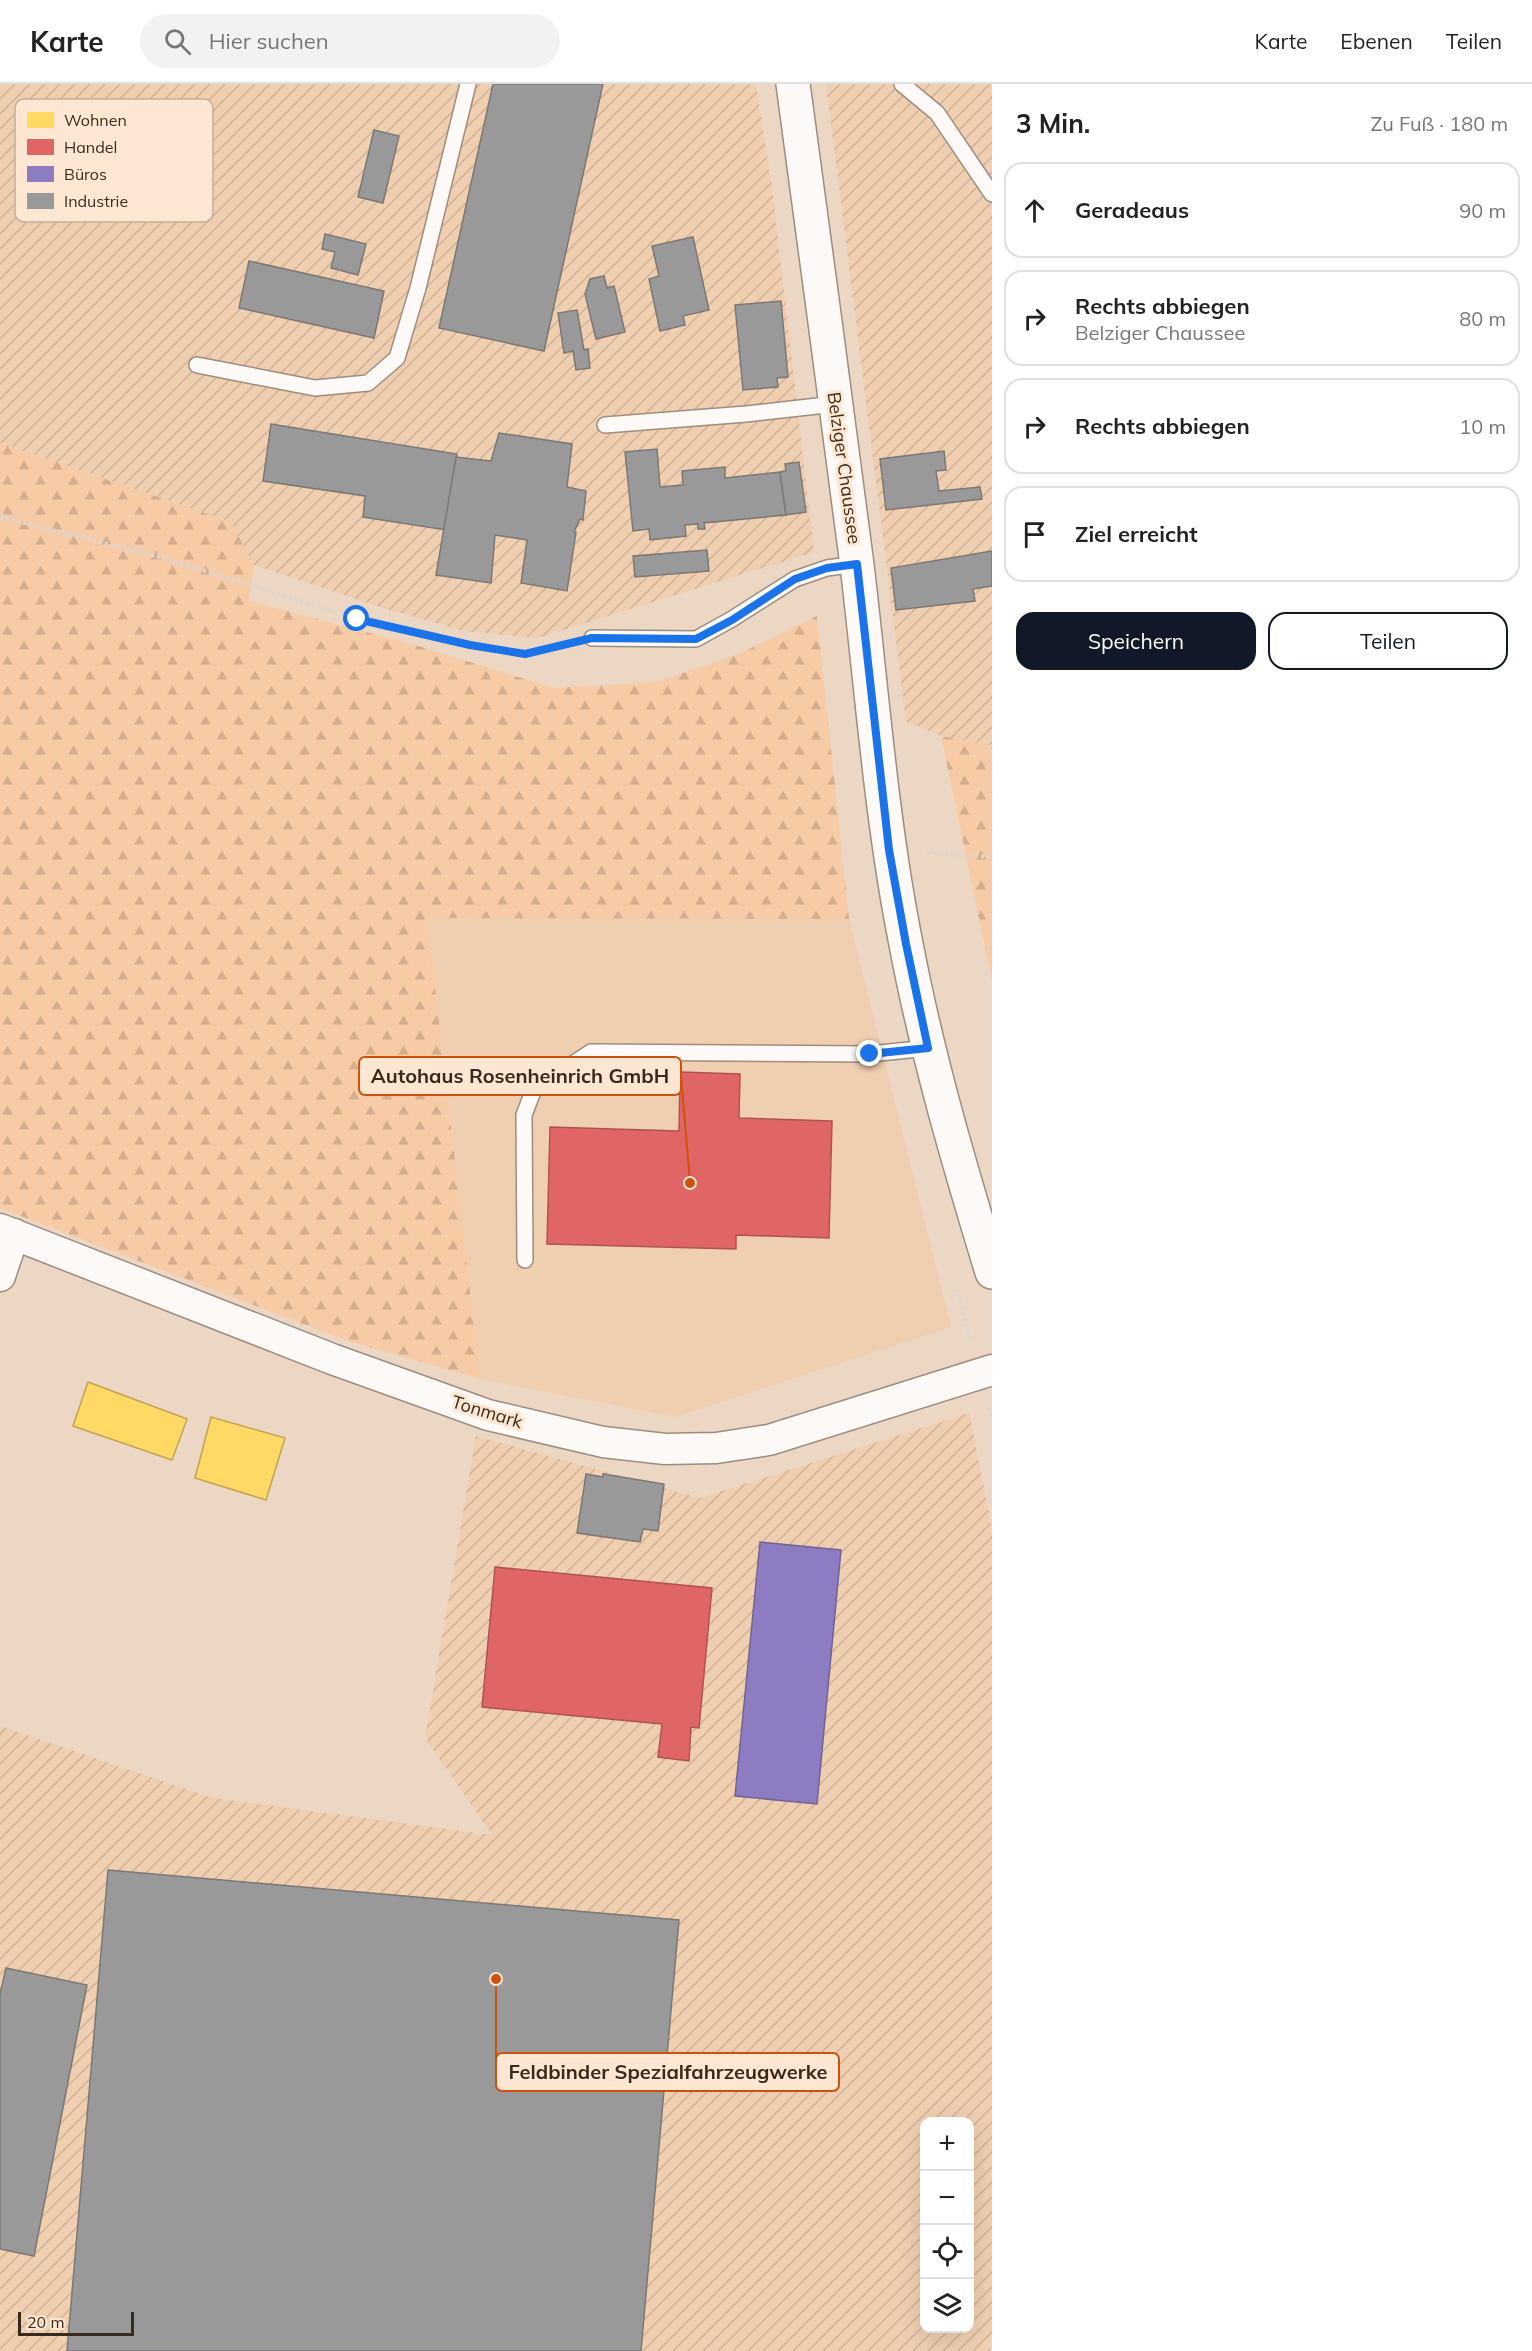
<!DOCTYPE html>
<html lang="de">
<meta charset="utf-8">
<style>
body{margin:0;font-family:Mulish,sans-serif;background:#f2f2f2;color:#222}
.controls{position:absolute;right:18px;bottom:18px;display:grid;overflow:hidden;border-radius:12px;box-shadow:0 6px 24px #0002}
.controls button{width:54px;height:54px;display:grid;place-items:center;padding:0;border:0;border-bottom:2px solid #e0e0e0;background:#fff;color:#222;font:30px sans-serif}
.scale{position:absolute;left:18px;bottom:15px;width:116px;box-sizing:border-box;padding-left:6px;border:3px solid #382a1d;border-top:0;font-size:16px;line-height:21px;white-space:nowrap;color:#382a1d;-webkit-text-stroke:4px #fee7d2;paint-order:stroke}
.stop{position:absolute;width:18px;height:18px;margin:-14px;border:4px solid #1a73e8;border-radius:50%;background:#fff}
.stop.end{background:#1a73e8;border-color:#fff;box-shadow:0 2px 6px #0008}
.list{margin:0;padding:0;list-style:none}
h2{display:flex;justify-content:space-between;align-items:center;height:78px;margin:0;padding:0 24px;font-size:26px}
h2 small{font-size:20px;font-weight:400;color:#767676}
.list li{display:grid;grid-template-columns:39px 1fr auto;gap:18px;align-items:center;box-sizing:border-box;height:96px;margin:0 12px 12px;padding:0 12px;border:2px solid #e0e0e0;border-radius:18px}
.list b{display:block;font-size:22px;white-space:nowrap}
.list p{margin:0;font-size:20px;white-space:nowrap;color:#767676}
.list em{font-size:20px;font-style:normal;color:#767676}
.actions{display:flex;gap:12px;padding:18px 24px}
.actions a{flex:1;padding:14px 0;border:2px solid #111827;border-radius:18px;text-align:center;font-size:21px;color:#111827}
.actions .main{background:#111827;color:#fff}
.icon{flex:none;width:33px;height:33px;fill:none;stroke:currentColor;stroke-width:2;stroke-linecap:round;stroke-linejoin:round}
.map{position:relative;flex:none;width:992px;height:2267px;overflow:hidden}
header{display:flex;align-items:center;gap:36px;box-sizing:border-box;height:84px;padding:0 30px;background:#fff;border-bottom:2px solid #e0e0e0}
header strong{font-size:28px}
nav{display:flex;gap:33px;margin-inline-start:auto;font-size:21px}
.search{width:420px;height:54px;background:#f2f2f2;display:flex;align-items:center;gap:15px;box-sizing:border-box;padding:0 21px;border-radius:33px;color:#767676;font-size:22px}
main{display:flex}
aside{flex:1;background:#fff}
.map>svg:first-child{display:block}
</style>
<header>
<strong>Karte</strong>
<div class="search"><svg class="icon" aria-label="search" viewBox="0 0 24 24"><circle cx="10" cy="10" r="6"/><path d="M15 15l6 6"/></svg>Hier suchen</div>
<nav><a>Karte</a><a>Ebenen</a><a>Teilen</a></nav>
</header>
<main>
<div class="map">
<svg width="992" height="2267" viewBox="0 0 992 2267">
<defs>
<pattern id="industrial-furrows" width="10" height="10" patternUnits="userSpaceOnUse" patternTransform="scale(1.5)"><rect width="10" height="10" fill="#f0cfb1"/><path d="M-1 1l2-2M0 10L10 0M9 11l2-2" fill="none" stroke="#cfb298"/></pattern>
<pattern id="forest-firs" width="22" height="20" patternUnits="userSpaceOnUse" patternTransform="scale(1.5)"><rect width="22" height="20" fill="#f6cba5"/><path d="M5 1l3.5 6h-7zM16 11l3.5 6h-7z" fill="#d4ae8e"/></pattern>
</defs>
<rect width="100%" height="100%" fill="#ecd7c5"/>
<polygon fill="#f0cfb1" points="815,830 849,835 951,1243 675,1333 480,1295 427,834"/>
<g fill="url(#industrial-furrows)" fill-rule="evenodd">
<polygon points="0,0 756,0 772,103 814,468 537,554 464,547 383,524 254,481 231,438 0,359"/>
<polygon points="826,0 992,0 992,662 941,652 906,637"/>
<path d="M969,1329L992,1444V2251L990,2267H0V1642L213,1714L492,1751L425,1654L476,1352L700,1414ZM924,2038H970V2244H924Z"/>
</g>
<g fill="url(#forest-firs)">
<polygon points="0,359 231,438 254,481 249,517 415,561 554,604 656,598 741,569 817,532 849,835 427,834 480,1295 345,1256 0,1124"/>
<polygon points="941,652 992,662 992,897"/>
</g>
<g fill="#ffd966" stroke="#c3a450" stroke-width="1.5">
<polygon points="88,1298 187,1335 172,1376 73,1342"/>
<polygon points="211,1333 285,1354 266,1416 195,1394"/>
</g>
<g fill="#e06666" stroke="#ae5450" stroke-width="1.5">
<polygon points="680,988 740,990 739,1034 832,1037 829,1154 736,1151 736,1165 547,1160 550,1043 679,1047"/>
<polygon points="495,1483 712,1504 699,1644 691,1643 689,1677 658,1673 662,1640 482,1623"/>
</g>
<polygon fill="#8e7cc3" stroke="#746391" stroke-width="1.5" points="760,1458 841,1466 817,1720 735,1712"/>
<g fill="#999" stroke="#7c7874" stroke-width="1.5">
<polygon points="493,0 603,0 544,267 439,244"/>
<polygon points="374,46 399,52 383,119 358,113"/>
<polygon points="325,150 366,160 358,191 331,184 335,168 322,165"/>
<polygon points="693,153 709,226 683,232 685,241 660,247 649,195 659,192 652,162"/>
<polygon points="249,177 384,207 374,254 239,224"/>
<polygon points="604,192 607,204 614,202 625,248 596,255 585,210 590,195"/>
<polygon points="781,217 788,293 777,294 778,303 743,306 735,221"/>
<polygon points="577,226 584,266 588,265 590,284 576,286 573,267 564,269 558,229"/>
<polygon points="271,340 457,370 446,446 363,433 365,412 263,397"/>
<polygon points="499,349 572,360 567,403 586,407 583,436 580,435 574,448 576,448 567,507 521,499 527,456 495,451 491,499 436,491 456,373 491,377"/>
<polygon points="657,365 660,403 683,401 682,387 725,383 725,394 780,388 786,431 704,439 705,445 698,445 698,440 685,441 686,452 650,456 649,445 633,447 625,368"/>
<polygon points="944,367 946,386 936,387 939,407 980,403 982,415 886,426 880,375"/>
<polygon points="799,378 806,428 786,431 780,388 786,387 785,380"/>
<polygon points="707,466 709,487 635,493 633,472"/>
<polygon points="992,467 992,502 973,505 975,517 896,526 891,484"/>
<polygon points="586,1390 603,1393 603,1390 664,1400 658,1447 643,1445 640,1458 577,1449"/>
<polygon points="108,1786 679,1836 641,2267 67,2267"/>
<polygon points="6,1884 87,1901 34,2172 0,2165 0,1910"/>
</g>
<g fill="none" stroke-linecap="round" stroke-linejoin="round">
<g stroke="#9d8d7f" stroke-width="18">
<g id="service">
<polyline points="902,0 937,29 992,110"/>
<polyline points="197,281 315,304 368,299 397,274 418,204 468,0"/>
<polyline points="605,341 746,330 835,320"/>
<polyline points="592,554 696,555 732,535 795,495 827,484 857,480"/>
<polyline points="525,1176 524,1031 534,1005 591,968 870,970 928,964"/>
</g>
</g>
<g stroke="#9d8d7f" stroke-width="33">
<g id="minor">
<polyline points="0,1145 332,1275 488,1331 603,1358 665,1365 716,1364 769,1356 992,1286"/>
<polyline points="0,1192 14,1150"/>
</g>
</g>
<g stroke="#9d8d7f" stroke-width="36">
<path id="secondary" d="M793,0C814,160 837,321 857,481C872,607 881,735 906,860C927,971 959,1080 992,1188"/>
</g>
<g stroke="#ddd5cf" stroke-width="4" stroke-dasharray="3 3" stroke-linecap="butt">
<polyline points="0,433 164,474 357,535 470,561 525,570 565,560"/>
<polyline points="927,769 992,773"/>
<polyline points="958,1205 970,1256"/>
<polyline points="989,1324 992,1334"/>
</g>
<use href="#service" stroke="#fcf9f6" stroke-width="15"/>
<use href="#minor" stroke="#fcf9f6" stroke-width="30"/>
<use href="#secondary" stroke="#fcf9f6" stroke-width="33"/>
</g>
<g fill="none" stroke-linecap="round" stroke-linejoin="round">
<polyline stroke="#1a73e8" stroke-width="8" points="357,535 470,561 525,570 592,554 696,555 732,536 795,495 827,484 857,480 889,766 906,860 928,964 870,970"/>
</g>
<g text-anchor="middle" stroke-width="6" stroke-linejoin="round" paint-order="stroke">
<g font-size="18" fill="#382a1d" stroke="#fee7d2">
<text transform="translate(844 384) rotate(82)" y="6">Belziger Chaussee</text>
<text transform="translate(487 1328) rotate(17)" y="6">Tonmark</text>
</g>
</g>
<rect x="15" y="15" width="198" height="123" rx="9" fill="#fee7d2" stroke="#c3ae9c" stroke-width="1.5"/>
<rect x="27" y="28" width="27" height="16" fill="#ffd966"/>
<rect x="27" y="55" width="27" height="16" fill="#e06666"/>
<rect x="27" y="82" width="27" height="16" fill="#8e7cc3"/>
<rect x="27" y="109" width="27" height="16" fill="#999"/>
<g font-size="16" fill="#382a1d">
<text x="64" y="42">Wohnen</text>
<text x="64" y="69">Handel</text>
<text x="64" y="96">Büros</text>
<text x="64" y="123">Industrie</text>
</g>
<path fill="none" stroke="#ce520f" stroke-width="2" d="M690 1099L681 992M496 1895L496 1988"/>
<g fill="#ce520f" stroke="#fee7d2" stroke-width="2">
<circle cx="690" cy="1099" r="6"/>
<circle cx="496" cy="1895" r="6"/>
</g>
<g fill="#fee7d2" stroke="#ce520f" stroke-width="2">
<rect x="359" y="973" width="322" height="38" rx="6"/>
<rect x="496" y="1969" width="343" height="38" rx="6"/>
</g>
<g font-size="20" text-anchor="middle" font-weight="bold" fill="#382a1d">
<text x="520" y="999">Autohaus Rosenheinrich GmbH</text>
<text x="668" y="1995">Feldbinder Spezialfahrzeugwerke</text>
</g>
</svg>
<div class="controls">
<button>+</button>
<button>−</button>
<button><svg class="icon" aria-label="locate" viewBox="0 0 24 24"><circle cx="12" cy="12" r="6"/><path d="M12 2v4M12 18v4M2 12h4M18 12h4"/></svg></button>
<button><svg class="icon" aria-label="layers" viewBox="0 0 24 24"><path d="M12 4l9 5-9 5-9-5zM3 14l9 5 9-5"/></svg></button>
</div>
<div class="scale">20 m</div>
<div class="stop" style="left:357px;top:535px"></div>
<div class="stop end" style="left:870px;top:970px"></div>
</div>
<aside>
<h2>3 Min.<small>Zu Fuß · 180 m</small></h2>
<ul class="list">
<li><svg class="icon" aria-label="ahead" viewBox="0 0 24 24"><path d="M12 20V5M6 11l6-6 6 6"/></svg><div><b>Geradeaus</b></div><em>90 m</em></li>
<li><svg class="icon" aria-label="right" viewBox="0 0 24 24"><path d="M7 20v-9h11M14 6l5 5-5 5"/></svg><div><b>Rechts abbiegen</b><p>Belziger Chaussee</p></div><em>80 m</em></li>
<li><svg class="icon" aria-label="right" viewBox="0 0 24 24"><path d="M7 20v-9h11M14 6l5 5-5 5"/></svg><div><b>Rechts abbiegen</b></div><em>10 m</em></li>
<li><svg class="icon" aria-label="arrive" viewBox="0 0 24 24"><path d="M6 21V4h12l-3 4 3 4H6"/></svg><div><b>Ziel erreicht</b></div></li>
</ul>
<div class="actions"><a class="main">Speichern</a><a>Teilen</a></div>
</aside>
</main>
